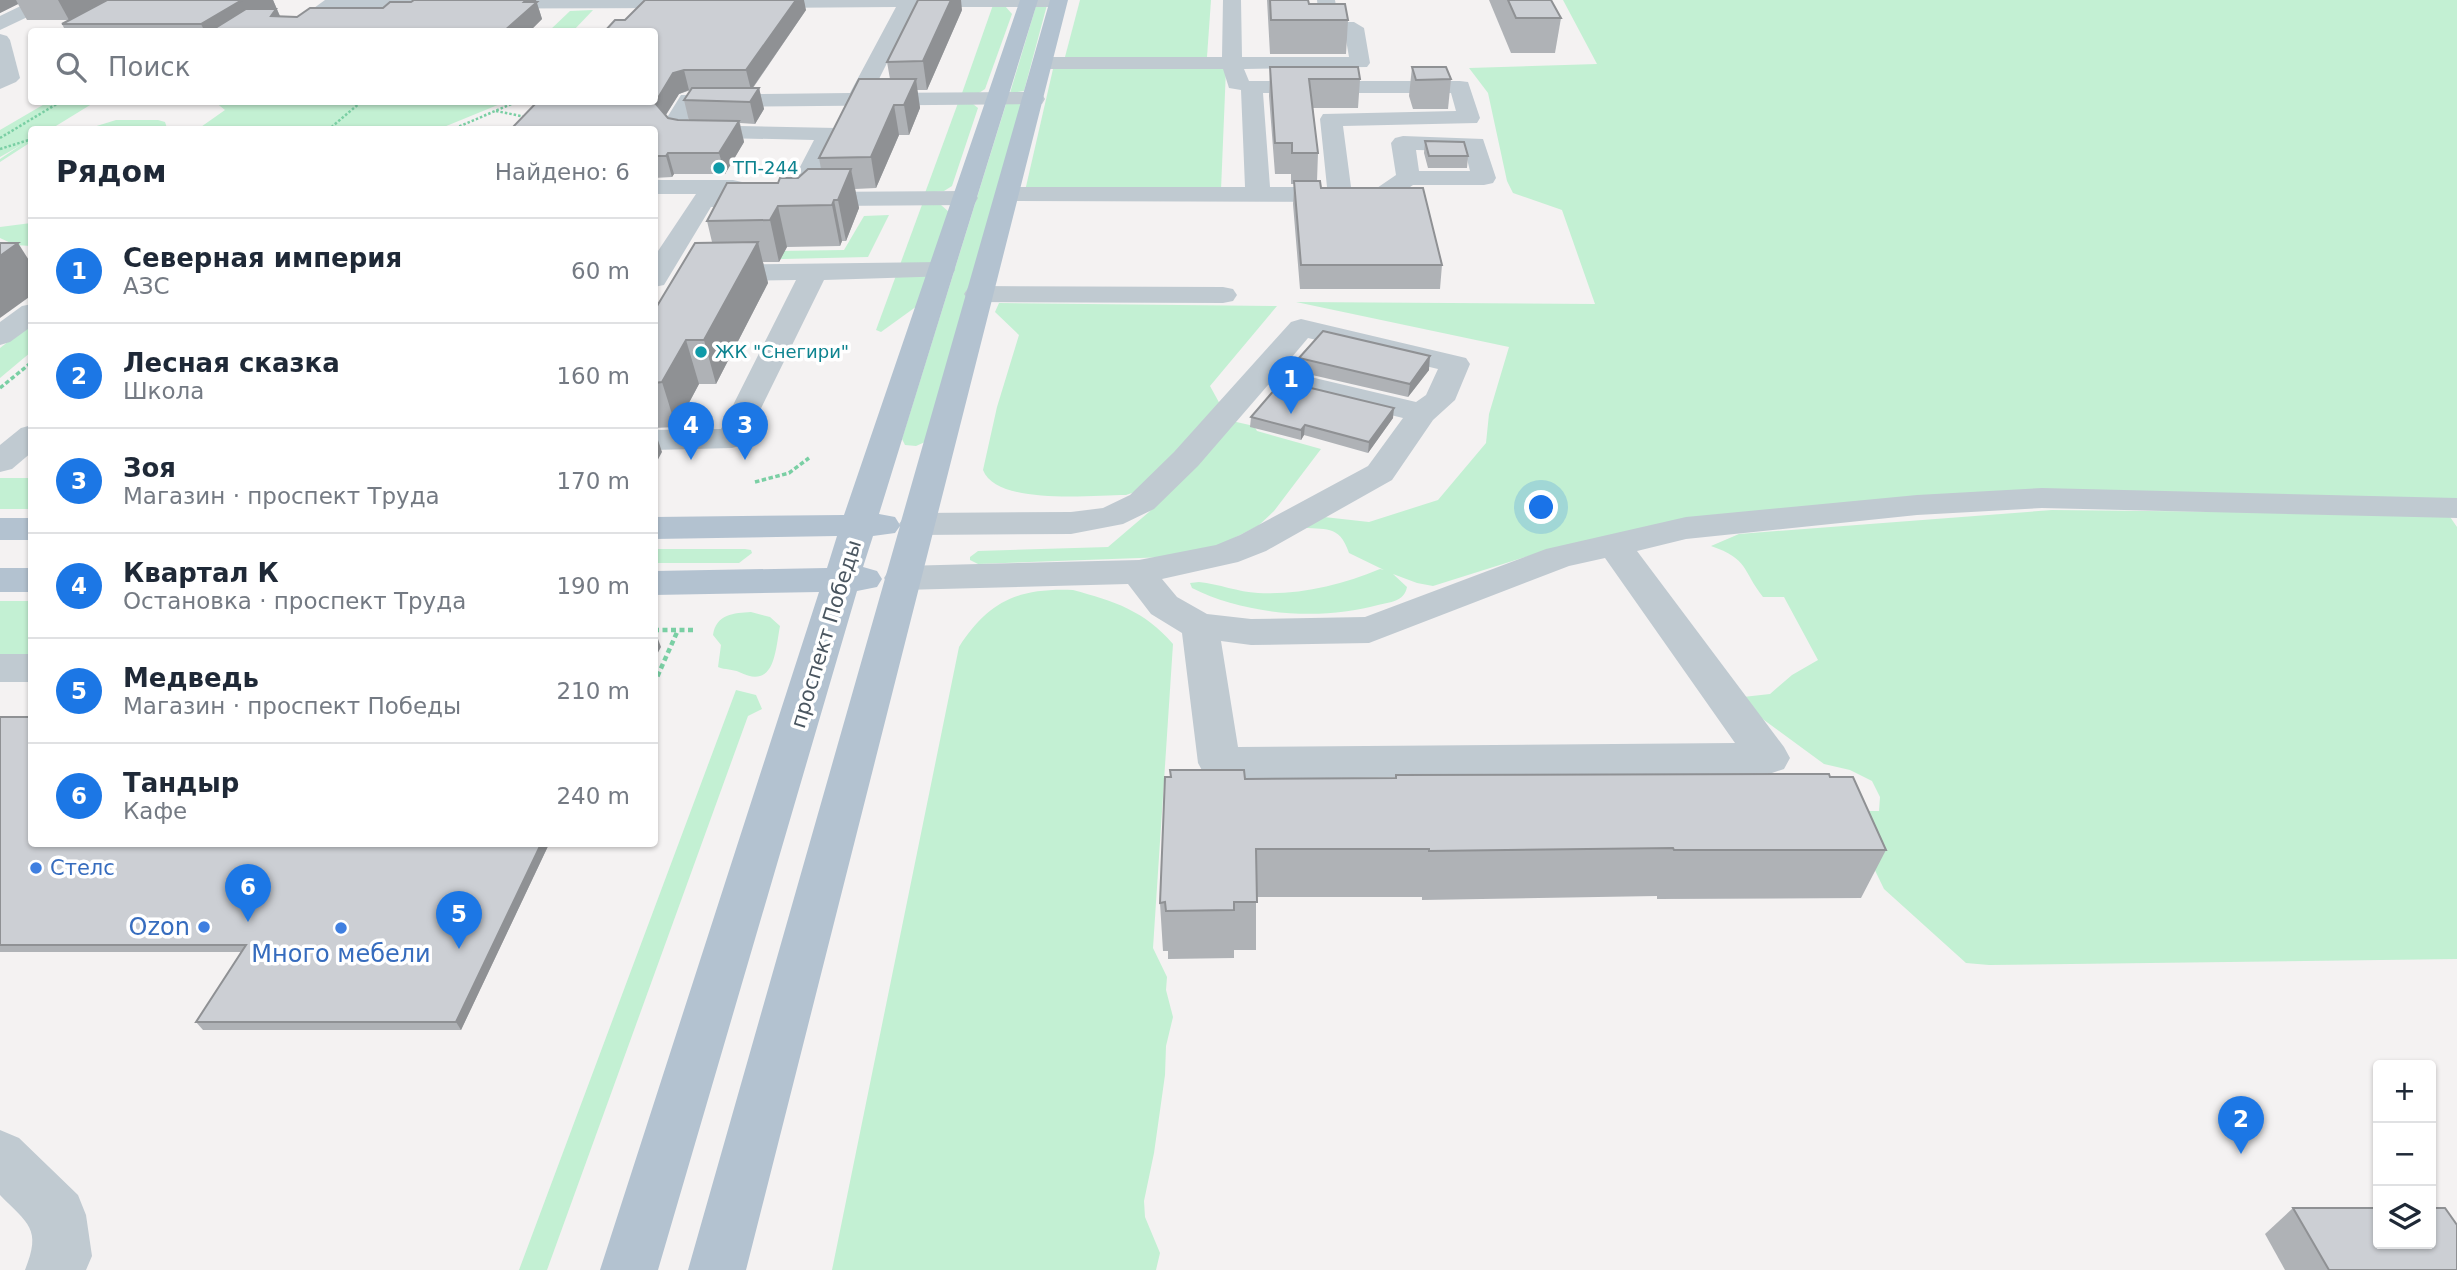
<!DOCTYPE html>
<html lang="ru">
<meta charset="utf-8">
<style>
body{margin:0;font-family:"DejaVu Sans",sans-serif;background:#f6f6f7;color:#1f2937}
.controls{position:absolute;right:21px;bottom:21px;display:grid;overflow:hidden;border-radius:7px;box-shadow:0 2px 5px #0004}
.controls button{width:63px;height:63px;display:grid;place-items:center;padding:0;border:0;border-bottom:2px solid #e0e1e3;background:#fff;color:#1f2937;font:35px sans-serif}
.you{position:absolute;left:1542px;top:508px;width:24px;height:24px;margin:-18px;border:5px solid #fff;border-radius:50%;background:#1a73e8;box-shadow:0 0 0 10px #1a73e833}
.badge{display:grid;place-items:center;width:46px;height:46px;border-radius:50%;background:#1c77e5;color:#fff;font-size:23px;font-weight:700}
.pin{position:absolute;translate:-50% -58px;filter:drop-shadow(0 2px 4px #0008)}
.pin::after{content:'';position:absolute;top:37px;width:24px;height:21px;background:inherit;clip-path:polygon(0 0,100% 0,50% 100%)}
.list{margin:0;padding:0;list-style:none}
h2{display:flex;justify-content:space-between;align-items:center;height:91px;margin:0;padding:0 28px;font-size:30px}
h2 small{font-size:23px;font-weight:400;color:#747a83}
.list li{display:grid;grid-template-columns:46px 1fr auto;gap:21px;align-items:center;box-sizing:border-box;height:105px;padding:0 28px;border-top:2px solid #e0e1e3}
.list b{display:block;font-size:26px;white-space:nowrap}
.list p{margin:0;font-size:23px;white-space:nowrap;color:#747a83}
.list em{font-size:23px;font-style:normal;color:#747a83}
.icon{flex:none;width:38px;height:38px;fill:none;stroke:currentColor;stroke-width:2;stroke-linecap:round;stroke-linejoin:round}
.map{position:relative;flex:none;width:2457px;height:1270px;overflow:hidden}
.search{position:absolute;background:#fff;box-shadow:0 2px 5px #0004;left:28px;top:28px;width:630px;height:77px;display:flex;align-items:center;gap:18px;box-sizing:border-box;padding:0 24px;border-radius:7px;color:#747a83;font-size:26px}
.panel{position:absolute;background:#fff;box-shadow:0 2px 5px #0004;left:28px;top:126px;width:630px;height:721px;border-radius:7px}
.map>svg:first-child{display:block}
</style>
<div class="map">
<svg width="2457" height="1270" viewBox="0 0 2457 1270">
<rect width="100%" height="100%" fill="#f4f2f2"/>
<g fill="#c3f0d3">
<polygon points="1080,0 1211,0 1207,57 1065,57"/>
<path d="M1563,0H2457V502L2043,491L1535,554L1433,586L1417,583L1393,574L1407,587C1404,602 1390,602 1378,605C1321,621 1245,615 1192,588L1190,583L1199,582C1219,584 1238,592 1258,593C1301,595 1341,585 1380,569L1384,570L1349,553C1339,523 1325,531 1299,527L1324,517L1369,522L1438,500L1486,443L1489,414L1509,347L1296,302L1595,304L1562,210L1513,193L1507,181L1488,93L1469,68L1597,64Z"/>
<polygon points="993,5 1005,6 1012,14 985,89 976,95 961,96"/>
<polygon points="1047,5 1024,91 1010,93 1036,6"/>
<polygon points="593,10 573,31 549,31 570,11"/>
<polygon points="1053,69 1226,69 1221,190 1025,191"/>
<polygon points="48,102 95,102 51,129 32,130 31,142 0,162 0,159 21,145 0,157 0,130"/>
<polygon points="215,102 426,105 430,102 505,102 439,129 198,129 225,110"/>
<polygon points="1017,102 1021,105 925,442 916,446 905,445 902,439 1006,104"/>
<polygon points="958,103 973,104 978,108 952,186 944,191 925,193"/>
<polygon points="116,120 158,120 165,122 167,128 87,129"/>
<polygon points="923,202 941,205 949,212 917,306 881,332 876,330"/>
<polygon points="889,215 868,257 702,261 723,252 844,250 864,216"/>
<polygon points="31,223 31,246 15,245 0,238 0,227"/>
<path d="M999,303L1277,306L1210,386L1221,406L1138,491L1126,495C1092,495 997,506 983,470L997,407L1019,335L995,312Z"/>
<polygon points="31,324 31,352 0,378 0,348"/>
<polygon points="1232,421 1254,426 1257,431 1321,449 1274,511 1258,526 1216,547 1167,557 978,564 970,560 970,557 978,551 1108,547 1149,512"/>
<rect x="0" y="478" width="31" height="31"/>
<path d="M2052,510L2448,514L2457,527V959L1989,965L1966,963L1884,889L1855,829L1859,811H1879L1880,797L1872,781L1850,770L1824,764L1734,698L1770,694L1792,675L1818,660L1784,597H1763C1742,570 1749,559 1711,546L1739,534Z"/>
<polygon points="655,549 745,549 751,550 752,553 739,563 655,563"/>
<path d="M1073,590C1114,601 1145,611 1173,644L1153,948L1167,977L1166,990L1173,1017L1166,1046L1165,1075L1154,1153L1144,1201L1145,1217L1160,1253L1156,1270H832L959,647C989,601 1018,588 1073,590Z"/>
<rect x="0" y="601" width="31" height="60"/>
<path d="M751,612L770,617L780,626C775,652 775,690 739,672C733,669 725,670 718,667L721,645L713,635C716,614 734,613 751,612Z"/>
<polygon points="736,690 756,695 762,709 748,716 547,1270 519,1270"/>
</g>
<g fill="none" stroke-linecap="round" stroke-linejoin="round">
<g stroke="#7acfa4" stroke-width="2.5" stroke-dasharray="2.5 2" stroke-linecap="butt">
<polyline points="496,111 526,117"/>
<polyline points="328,130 361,102"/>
<polyline points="451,130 516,102"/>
<polyline points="0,138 60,102"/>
<polyline points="0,149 32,139"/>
</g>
<g stroke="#7acfa4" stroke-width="3.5" stroke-dasharray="4.5 2.5" stroke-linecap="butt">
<polyline points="0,388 32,362"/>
<polyline points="755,482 789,473 809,458"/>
</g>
<g stroke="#7acfa4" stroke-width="4.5" stroke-dasharray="5 3.5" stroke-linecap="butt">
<polyline points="654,630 696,630"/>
<polyline points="654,684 678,630"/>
</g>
<g fill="#c0cad1" fill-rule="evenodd">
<polygon points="33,0 57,0 55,4 0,30 0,16"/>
<polygon points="325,0 704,0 705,2 696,8 337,9 305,32 281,32"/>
<polygon points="744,0 1067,0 1067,1 1058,7 915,7 872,93 1034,92 1042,94 1045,99 1042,104 696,107 686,123 690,125 837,128 840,133 812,192 966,191 975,193 978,198 975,203 966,205 711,207 664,285 654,287 654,257 696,194 654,194 654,180 733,180 742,182 745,187 742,192 787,192 814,140 676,137 663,124 681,95 850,93 896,7 752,8 745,6"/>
<path d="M1223,0H1241L1242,57H1349L1345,34H1330L1320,28L1317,0H1335L1339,22H1354L1364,28L1370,63L1367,67L1244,69L1249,81H1460L1468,82L1480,118L1477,123L1343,126L1351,187L1377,188L1396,175L1391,143L1395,138L1403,136L1483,139L1496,178L1493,183L1484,185H1413L1391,200L1382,202L1007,201L998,199L995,194L998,189L1007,187H1245L1241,90L1229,88L1223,69H1043L1036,67L1033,63L1036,59L1043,57H1222ZM1263,93H1451L1456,111L1323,114L1320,119L1327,187H1270ZM1416,150L1465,151L1470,171H1419Z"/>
<polygon points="0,34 7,36 10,40 20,78 16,82 0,89"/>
<polygon points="941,262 951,264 955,270 951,276 824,280 743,445 732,448 654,450 654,430 721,429 796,280 713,281 703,279 699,273 703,267 713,265"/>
<polygon points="978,286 1223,287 1233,289 1237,295 1233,301 1223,303 978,302 968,300 964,294 968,288"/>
<polygon points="32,304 32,326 10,342 0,345 0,322 22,306"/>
<path d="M1301,319L1466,358L1470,364L1455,400L1433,420L1392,480L1266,551L1238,562L1162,579L1177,597L1207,614L1251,619L1365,617L1546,549L1686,517L1917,495L2042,488L2457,498V518L2042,508L1917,515L1686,539L1637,551L1784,747L1790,758L1784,769L1769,774L1219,779L1204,774L1198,763L1182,633L1151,614L1128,584L902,590L889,586L884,578L889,570L902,566L1139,560L1216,545L1240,535L1368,466L1403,418L1268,385L1198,466L1154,509L1123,524L1071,534L917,535L905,532L899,524L905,516L917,513L1071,512L1103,508L1130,495L1174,452L1291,322ZM1308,338L1438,369L1426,395L1416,402L1281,370ZM1605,558L1735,743L1238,747L1221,641L1251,645L1369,643L1569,566Z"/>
<polygon points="32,425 32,452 12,469 0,472 0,445 21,428"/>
<rect x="0" y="654" width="32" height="28"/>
<path d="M0,1130L19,1138L78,1195L86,1215L92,1256L86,1270H25C42,1228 28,1224 0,1195Z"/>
</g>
<g fill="#b3c2d0" fill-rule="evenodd">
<polygon points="1020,0 1038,0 879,514 895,517 900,525 1050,0 1068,0 746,1270 688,1270 900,526 895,533 873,536 863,567 877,571 882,579 877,587 857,591 658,1270 600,1270 819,592 654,595 654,571 827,568 837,536 654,539 654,517 844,515"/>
<rect x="0" y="518" width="32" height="22"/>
<rect x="0" y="568" width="32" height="24"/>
</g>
</g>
<g fill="#afb2b6" fill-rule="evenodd">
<polygon points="0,0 106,0 69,20 27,20 18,4 0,13"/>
<polygon points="107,0 273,0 280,16 297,17 383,8 536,0 542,19 529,32 66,32 62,24"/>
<polygon points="1267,0 1308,0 1309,4 1348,20 1346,54 1270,54"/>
<polygon points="1489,0 1551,0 1561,18 1555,53 1511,53"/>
<path d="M806,10L753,88H759L764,109L755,124L740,123L744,142L725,174H674L672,177L654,178V130L625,20ZM691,90L684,100L689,121L678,120L668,118L666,115L679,94Z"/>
<polygon points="962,10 927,90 917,90 920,108 909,135 899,135 876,188 855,189 859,208 846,241 842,241 840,246 787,247 779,262 763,262 768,283 716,384 699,384 676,427 654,428 654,311 712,242 707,221 778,183 798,178 821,169 819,158 890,79 887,62"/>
<polygon points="1270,67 1360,79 1358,108 1313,108 1318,153 1317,181 1321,188 1442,265 1440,289 1300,289 1293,204 1294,184 1291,184 1291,174 1275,174 1269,96"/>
<polygon points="1412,67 1451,79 1448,109 1413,109 1409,96"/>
<polygon points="1425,141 1468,156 1467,168 1428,168 1424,153"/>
<polygon points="1299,358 1429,370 1408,397 1299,372"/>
<polygon points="1251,417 1393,418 1368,453 1304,435 1301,440 1250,427"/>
<polygon points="0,717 549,844 461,1030 203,1030 196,1022 241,952 0,952"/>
<polygon points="1396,775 1830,777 1886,850 1861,898 1657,899 1657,896 1422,900 1422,897 1256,897 1256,950 1234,950 1234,958 1168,959 1168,951 1163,951 1160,903 1245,779 1395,778"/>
<polygon points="2293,1208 2457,1270 2285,1270 2265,1234"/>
</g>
<g fill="#8f9194">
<polygon points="0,0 16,0 18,4 0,13"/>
<polygon points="58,0 106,0 69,20"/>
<polygon points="242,0 273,0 284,26 242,32 205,32 201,24"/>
<polygon points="526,0 536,0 542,19 529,32 503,32"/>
<polygon points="796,0 804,0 806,10 751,90 746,70"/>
<polygon points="951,0 961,0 962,10 927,90 923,61"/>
<polygon points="684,70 689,90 679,94 660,124 655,103 673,73"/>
<polygon points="916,79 920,108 909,135 904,105"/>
<polygon points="759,88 764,109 755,124 750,102"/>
<polygon points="894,105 899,135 876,188 871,157"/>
<polygon points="739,121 744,142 725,174 719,153"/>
<polygon points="668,153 674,174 672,177 666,156"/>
<polygon points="851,169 859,208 846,241 838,200"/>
<polygon points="834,200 842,241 840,246 832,205"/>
<polygon points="778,206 787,247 779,262 770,220"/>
<polygon points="758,242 768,283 716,384 704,340"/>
<polygon points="18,243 32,265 32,295 0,318 0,256"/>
<polygon points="686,340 699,384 676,427 662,382"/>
<polygon points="1430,356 1429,370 1408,397 1410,384"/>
<polygon points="1394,408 1393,418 1368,453 1369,442"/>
<polygon points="1305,425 1304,435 1301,440 1301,430"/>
<polygon points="654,428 662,452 654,467"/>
<polygon points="658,639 661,647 654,660 654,646"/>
<polygon points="541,844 549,844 461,1030 456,1022"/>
</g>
<g fill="#cccfd4" stroke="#8f9194" stroke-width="2">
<polygon points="107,0 242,0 201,24 62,24"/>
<polygon points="414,0 526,0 524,2 537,2 503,32 209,32 246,9 276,9 271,16 297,17 310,8 383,8 390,2 411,2"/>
<polygon points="645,0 796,0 746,70 684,70 673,73 655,103 668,118 678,120 739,121 719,153 668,153 666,156 654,156 654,130 510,130 537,102 654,102 654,32 604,32 615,20 625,20"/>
<polygon points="918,0 951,0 923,61 887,62"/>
<polygon points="1270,0 1308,0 1309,4 1345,4 1348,20 1271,20"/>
<polygon points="1508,0 1551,0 1561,18 1516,18"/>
<polygon points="1270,67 1358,67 1360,79 1309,79 1318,153 1292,153 1292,143 1275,143"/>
<polygon points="1412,67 1446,67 1451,79 1416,80"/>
<polygon points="859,79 916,79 904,105 894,105 871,157 819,158"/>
<polygon points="692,88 759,88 750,102 684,100"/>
<polygon points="1425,141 1464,142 1468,156 1429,156"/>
<polygon points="808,169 851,169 838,200 834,200 832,205 778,206 770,220 707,221 727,183 778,183 780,178 798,178"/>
<polygon points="1294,181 1320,181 1321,188 1423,188 1442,265 1301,265"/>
<polygon points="758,242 704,340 686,340 662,382 654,383 654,311 695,243"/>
<polygon points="0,243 18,243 0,256"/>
<polygon points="1323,331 1430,356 1410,384 1299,358"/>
<polygon points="1282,381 1394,408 1369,442 1305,425 1301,430 1251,417"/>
<polygon points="0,717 32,717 32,844 541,844 456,1022 196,1022 246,945 0,945"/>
<polygon points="1170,770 1244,770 1245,779 1396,778 1396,775 1829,774 1830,777 1853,777 1886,850 1674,850 1673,848 1429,851 1429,849 1256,849 1257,902 1234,902 1234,910 1166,911 1165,902 1160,903 1165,777 1171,777"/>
<polygon points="2293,1208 2378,1208 2378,1244 2431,1244 2431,1208 2445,1208 2457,1225 2457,1270 2329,1270"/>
</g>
<g fill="#0f9aa8" stroke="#fff" stroke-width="2.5">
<circle cx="719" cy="168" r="7"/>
<circle cx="701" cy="352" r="7"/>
</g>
<g fill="#3f7fe0" stroke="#fff" stroke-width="2.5">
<circle cx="36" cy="868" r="7"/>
<circle cx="204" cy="927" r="7"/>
<circle cx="341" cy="928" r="7"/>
</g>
<g text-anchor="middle" stroke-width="7" stroke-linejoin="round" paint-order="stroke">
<g font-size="18" fill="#0d838f" stroke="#fff" text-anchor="start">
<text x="733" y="174">ТП-244</text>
<text x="715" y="358">ЖК "Снегири"</text>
</g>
<g font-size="21" fill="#4a5660" stroke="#fff">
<text transform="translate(826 634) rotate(-73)" y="7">проспект Победы</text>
</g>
<g font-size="21" fill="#366cbe" stroke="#fff" text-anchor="start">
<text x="50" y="875">Стелс</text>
</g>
<g font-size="24" fill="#366cbe" stroke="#fff" text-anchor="end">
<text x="190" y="935">Ozon</text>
<text x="341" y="962" text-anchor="middle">Много мебели</text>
</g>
</g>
</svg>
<div class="controls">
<button>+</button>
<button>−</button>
<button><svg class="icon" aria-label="layers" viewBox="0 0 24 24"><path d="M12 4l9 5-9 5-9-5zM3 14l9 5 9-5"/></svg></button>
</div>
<div class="you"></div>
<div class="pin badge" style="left:1291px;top:414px">1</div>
<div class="pin badge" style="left:2241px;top:1154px">2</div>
<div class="pin badge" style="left:745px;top:460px">3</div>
<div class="pin badge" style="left:691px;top:460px">4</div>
<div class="pin badge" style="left:459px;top:949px">5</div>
<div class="pin badge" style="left:248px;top:922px">6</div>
<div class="search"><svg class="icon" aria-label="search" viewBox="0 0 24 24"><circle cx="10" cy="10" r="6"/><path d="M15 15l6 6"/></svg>Поиск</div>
<section class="panel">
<h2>Рядом<small>Найдено: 6</small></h2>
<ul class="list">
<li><span class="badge">1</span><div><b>Северная империя</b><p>АЗС</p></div><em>60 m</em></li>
<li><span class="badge">2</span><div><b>Лесная сказка</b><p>Школа</p></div><em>160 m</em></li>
<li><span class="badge">3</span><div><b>Зоя</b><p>Магазин · проспект Труда</p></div><em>170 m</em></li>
<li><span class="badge">4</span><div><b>Квартал К</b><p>Остановка · проспект Труда</p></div><em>190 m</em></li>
<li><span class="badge">5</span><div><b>Медведь</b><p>Магазин · проспект Победы</p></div><em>210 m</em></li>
<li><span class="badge">6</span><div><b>Тандыр</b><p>Кафе</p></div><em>240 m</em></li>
</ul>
</section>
</div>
